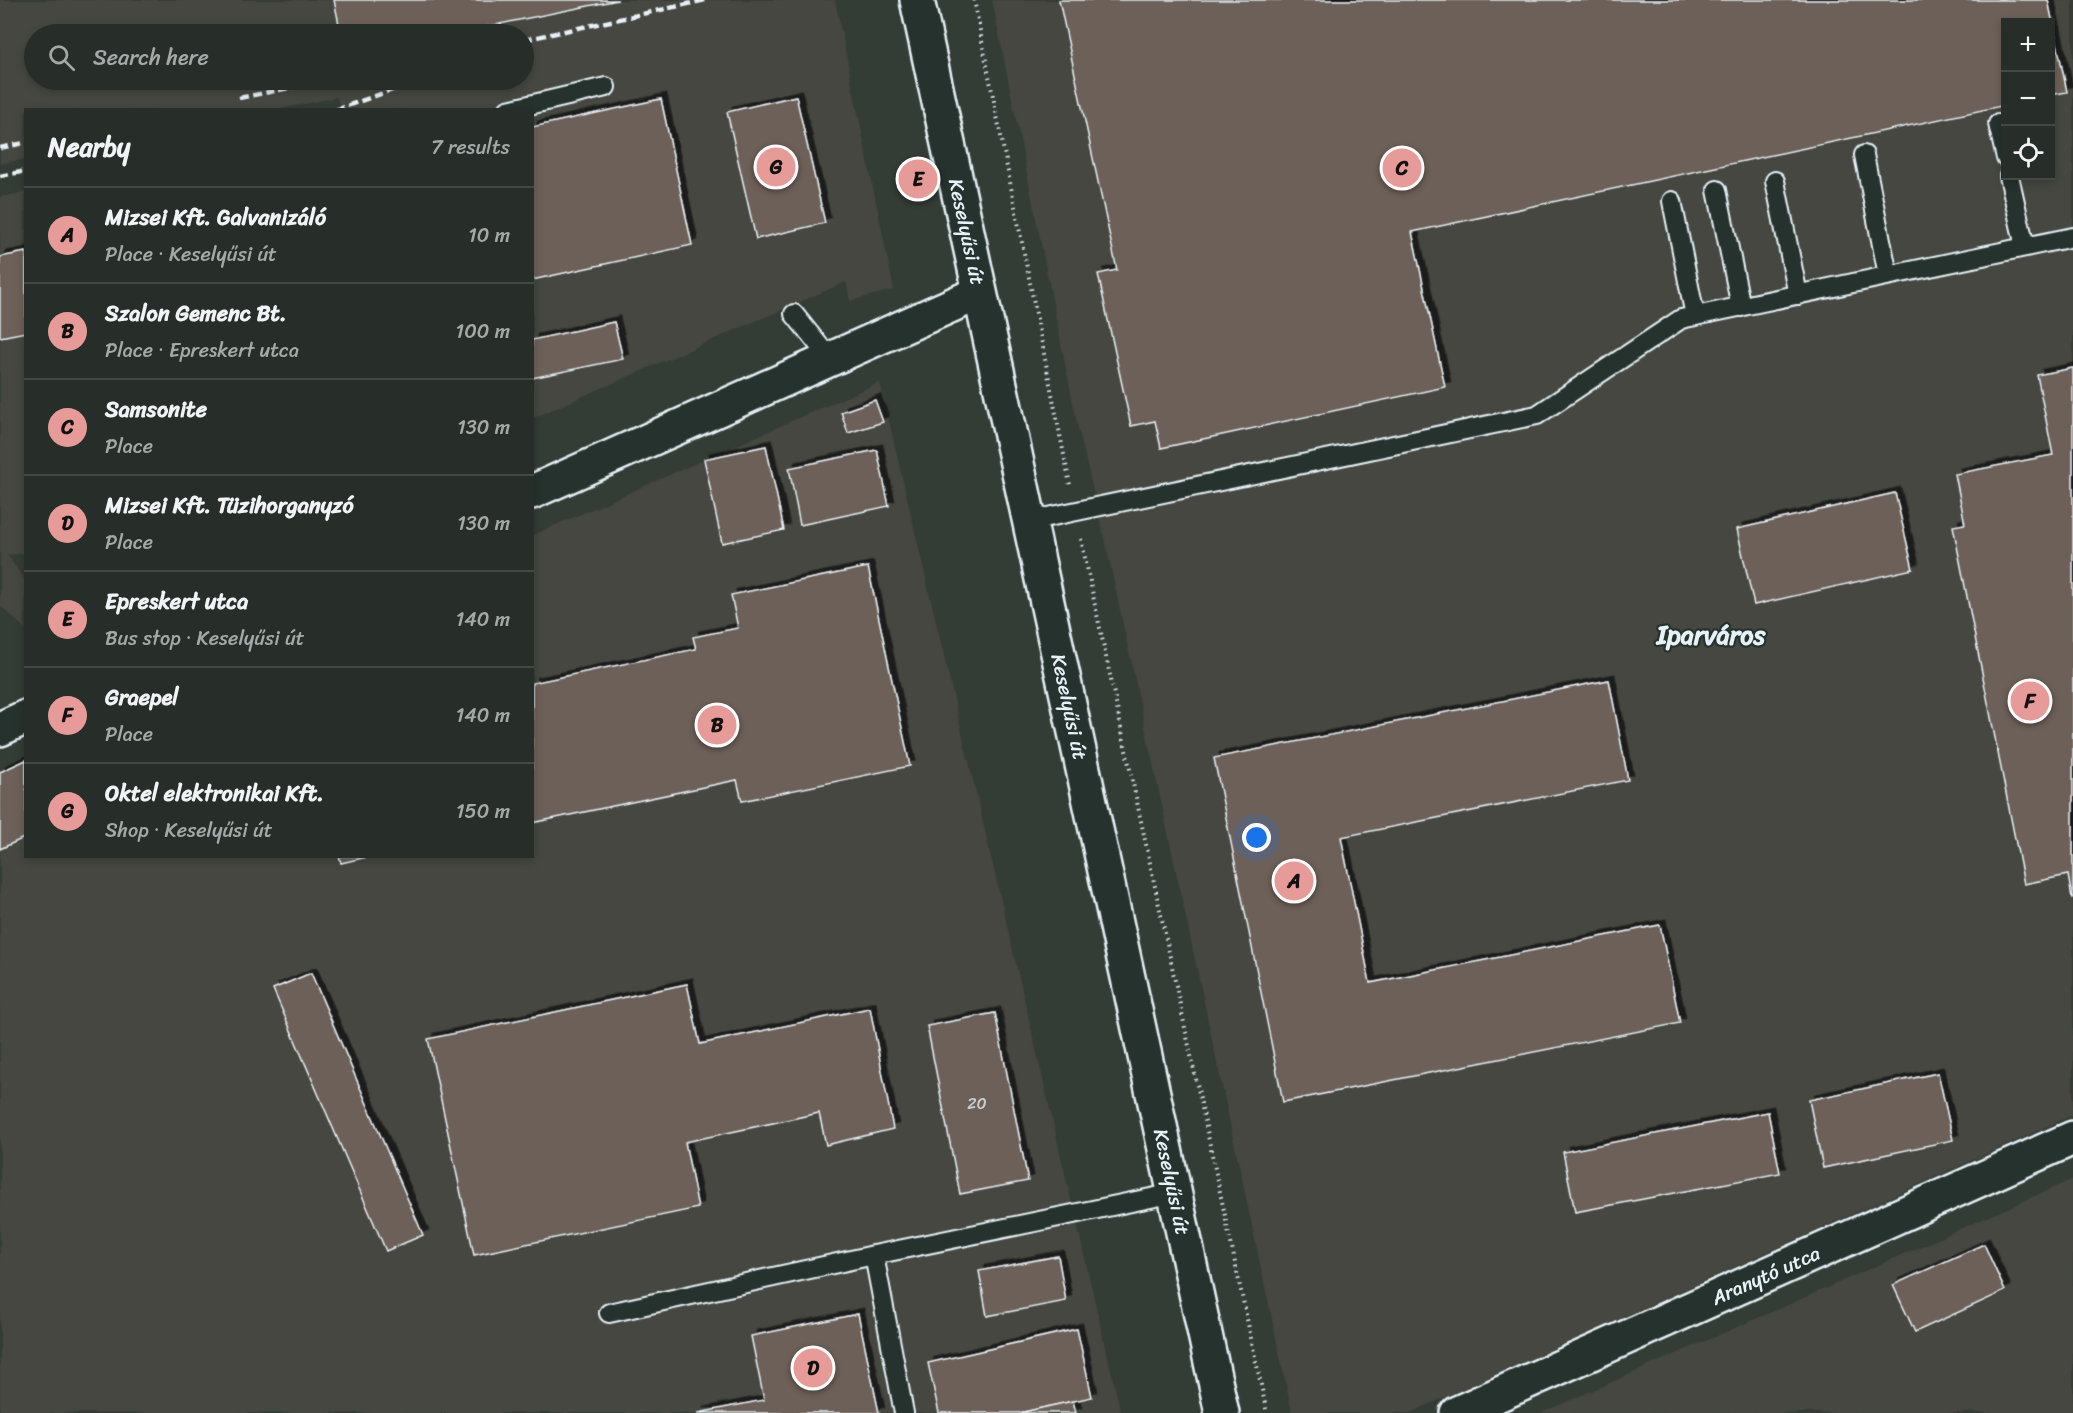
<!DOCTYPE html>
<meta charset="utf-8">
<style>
body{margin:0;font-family:Sriracha,sans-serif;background:#333934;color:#f1f3f6}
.controls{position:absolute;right:18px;top:18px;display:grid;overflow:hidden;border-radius:0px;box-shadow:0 3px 9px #0003}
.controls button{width:54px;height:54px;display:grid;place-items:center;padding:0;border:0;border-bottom:2px solid #434945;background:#272d28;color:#f1f3f6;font:30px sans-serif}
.you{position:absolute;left:1257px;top:838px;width:21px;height:21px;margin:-15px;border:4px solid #fff;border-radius:50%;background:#1a73e8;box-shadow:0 0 0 9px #1a73e833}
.badge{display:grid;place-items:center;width:39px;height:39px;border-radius:50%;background:#e69b98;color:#111;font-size:20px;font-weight:700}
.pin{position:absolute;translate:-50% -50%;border:3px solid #fff;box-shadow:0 2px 6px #0006}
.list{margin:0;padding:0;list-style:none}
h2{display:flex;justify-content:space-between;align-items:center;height:78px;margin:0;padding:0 24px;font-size:26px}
h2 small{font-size:20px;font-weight:400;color:#a4a8a8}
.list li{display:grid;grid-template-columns:39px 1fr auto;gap:18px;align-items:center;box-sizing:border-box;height:96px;padding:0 24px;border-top:2px solid #434945}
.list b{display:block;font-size:22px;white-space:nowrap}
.list p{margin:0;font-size:20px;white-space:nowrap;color:#a4a8a8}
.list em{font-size:20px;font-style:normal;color:#a4a8a8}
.icon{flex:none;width:33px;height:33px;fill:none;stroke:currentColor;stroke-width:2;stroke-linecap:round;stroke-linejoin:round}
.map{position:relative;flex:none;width:2073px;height:1413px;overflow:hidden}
.search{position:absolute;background:#272d28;box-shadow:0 3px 9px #0003;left:24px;top:24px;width:510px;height:66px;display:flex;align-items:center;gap:15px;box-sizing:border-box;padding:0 21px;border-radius:33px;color:#a4a8a8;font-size:22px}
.panel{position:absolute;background:#272d28;box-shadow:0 3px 9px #0003;left:24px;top:108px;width:510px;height:750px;border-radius:0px}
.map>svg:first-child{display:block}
</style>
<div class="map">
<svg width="2073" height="1413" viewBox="0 0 2073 1413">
<defs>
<filter id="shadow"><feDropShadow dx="5.5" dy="-5.5" stdDeviation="0" flood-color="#0009"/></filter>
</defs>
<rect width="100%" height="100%" fill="#343c36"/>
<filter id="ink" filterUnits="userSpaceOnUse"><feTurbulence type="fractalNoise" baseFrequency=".0167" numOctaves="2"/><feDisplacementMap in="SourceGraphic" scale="12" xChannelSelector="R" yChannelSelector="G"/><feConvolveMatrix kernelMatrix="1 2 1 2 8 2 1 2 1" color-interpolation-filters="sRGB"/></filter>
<g filter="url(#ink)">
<g fill="#454740" fill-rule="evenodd">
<path d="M0,0H835L894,290L850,301L846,282L533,418L532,110L340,109L337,97L276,110H26L25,159L0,164ZM34,34H524V80H34Z"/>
<path d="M992,0H2073V1115L1410,1413H1292L1105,540L1078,428ZM2006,22H2050V176H2006Z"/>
<polygon points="25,192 25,553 7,555 25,580 25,629 0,605 0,197"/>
<polygon points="880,382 1121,1413 0,1413 0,770 25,759 26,856 532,856 533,535"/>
<polygon points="2073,1179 2073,1413 1541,1413 1808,1296"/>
</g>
<g fill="#6d6059" stroke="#e8f1f8" stroke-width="1.5" filter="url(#shadow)">
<polygon points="334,0 618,0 450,34 341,34"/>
<polygon points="1059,0 2048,0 2067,92 2050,95 2050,22 2006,22 2006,105 1412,232 1445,387 1161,448 1155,421 1131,426 1098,274 1117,270"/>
<polygon points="796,96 825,223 756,239 727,112"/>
<polygon points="661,99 692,245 532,280 532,127"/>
<polygon points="26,252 26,332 0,337 0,257"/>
<polygon points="614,322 623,359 532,378 532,340"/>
<polygon points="2073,368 2073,897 2072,898 2068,875 2024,884 1953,526 1965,524 1955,474 2053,455 2037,375"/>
<polygon points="875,400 883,422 848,433 841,412"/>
<polygon points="766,446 784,530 722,543 704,459"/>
<polygon points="877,450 889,506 800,525 789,468"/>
<polygon points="1895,493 1913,569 1754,605 1737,529"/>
<polygon points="868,567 910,766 742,801 737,780 532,823 532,683 696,649 693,637 738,628 731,595"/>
<polygon points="1609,680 1628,780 1341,837 1370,983 1660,925 1680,1023 1283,1102 1214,758"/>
<polygon points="26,760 26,837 0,849 0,772"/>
<polygon points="339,856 371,856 341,863"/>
<polygon points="311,973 423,1235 386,1251 273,989"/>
<polygon points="687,984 700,1044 870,1008 893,1129 826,1145 819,1113 685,1142 698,1208 474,1255 428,1039"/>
<polygon points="995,1013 1028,1181 960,1194 927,1026"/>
<polygon points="1938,1073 1953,1140 1823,1168 1809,1100"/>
<polygon points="1768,1112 1780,1173 1575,1212 1563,1152"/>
<polygon points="1984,1244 2005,1291 1915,1332 1893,1285"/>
<polygon points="1058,1256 1066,1301 987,1316 979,1271"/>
<polygon points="858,1314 879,1413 698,1413 764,1400 751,1336"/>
<polygon points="1077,1329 1092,1397 1019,1413 939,1413 928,1363"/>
<polygon points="1073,1401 1076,1413 1019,1413"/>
</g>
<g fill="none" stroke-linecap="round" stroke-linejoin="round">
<g stroke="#e8f1f8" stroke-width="22">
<g id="service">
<polyline points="508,110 606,87"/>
<polyline points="1998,124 2006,158"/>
<polyline points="1864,155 1888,275"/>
<polyline points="2009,176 2025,247"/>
<polyline points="1775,181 1798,295"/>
<polyline points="1717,190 1741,307"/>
<polyline points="1672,201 1695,316"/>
<polyline points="794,314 830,359"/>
<polyline points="1029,521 1537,415 1681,319 2073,237"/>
<polyline points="609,1313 874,1255"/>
<polyline points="904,1413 874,1255 1175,1193"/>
</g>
</g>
<g stroke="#e8f1f8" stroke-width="38">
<g id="minor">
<path id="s1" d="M917,0L1222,1413"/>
<polyline points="532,492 979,293"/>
<polyline points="0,729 26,717"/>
<path id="s2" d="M1457,1413L2073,1138"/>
</g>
</g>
<g stroke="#e8f1f8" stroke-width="4" stroke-dasharray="1.5 4.5" stroke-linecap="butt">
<polyline points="974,0 1070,485"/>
<polyline points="1081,539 1267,1413"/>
</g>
<use href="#service" stroke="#26332d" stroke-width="18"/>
<use href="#minor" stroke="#26332d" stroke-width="33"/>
<g stroke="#e8f1f8" stroke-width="4.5" stroke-dasharray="9 4.5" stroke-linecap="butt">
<polyline points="524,40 706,0"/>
<polyline points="239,98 329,80"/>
<polyline points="335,110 420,80"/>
<polyline points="0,148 24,143"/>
<polyline points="0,176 26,171"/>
</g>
</g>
</g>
<g text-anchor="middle" stroke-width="4.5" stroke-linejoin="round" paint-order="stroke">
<g font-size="16" fill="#c9cdd0">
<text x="977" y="1109">20</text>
</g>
<g font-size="20" fill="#e8f1f8" stroke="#26332d">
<text dy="7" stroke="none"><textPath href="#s1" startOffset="237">Keselyűsi út</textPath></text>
<text dy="7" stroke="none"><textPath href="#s1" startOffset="723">Keselyűsi út</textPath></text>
<text dy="7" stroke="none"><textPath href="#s1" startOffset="1209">Keselyűsi út</textPath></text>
<text dy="7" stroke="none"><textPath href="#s2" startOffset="338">Aranytó utca</textPath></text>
</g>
<g font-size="26" font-weight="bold" fill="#e8f1f8" stroke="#26332d">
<text x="1711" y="644">Iparváros</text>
</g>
</g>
</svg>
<div class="controls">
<button>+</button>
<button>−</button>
<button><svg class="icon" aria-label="locate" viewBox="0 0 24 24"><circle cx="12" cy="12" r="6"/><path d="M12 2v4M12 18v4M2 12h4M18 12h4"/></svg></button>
</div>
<div class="you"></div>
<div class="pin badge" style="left:1294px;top:881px">A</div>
<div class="pin badge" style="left:717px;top:725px">B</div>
<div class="pin badge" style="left:1402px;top:168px">C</div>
<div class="pin badge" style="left:813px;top:1368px">D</div>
<div class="pin badge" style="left:918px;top:179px">E</div>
<div class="pin badge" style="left:2030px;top:701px">F</div>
<div class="pin badge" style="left:776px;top:167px">G</div>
<div class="search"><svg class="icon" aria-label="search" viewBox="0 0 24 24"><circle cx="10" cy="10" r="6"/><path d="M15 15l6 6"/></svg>Search here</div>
<section class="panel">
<h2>Nearby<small>7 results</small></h2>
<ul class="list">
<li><span class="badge">A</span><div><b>Mizsei Kft. Galvanizáló</b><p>Place · Keselyűsi út</p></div><em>10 m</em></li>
<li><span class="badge">B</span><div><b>Szalon Gemenc Bt.</b><p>Place · Epreskert utca</p></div><em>100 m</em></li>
<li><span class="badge">C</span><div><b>Samsonite</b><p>Place</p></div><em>130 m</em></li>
<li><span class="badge">D</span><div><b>Mizsei Kft. Tüzihorganyzó</b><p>Place</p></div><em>130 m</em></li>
<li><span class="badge">E</span><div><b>Epreskert utca</b><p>Bus stop · Keselyűsi út</p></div><em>140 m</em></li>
<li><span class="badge">F</span><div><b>Graepel</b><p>Place</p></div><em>140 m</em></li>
<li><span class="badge">G</span><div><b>Oktel elektronikai Kft.</b><p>Shop · Keselyűsi út</p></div><em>150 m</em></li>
</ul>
</section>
</div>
